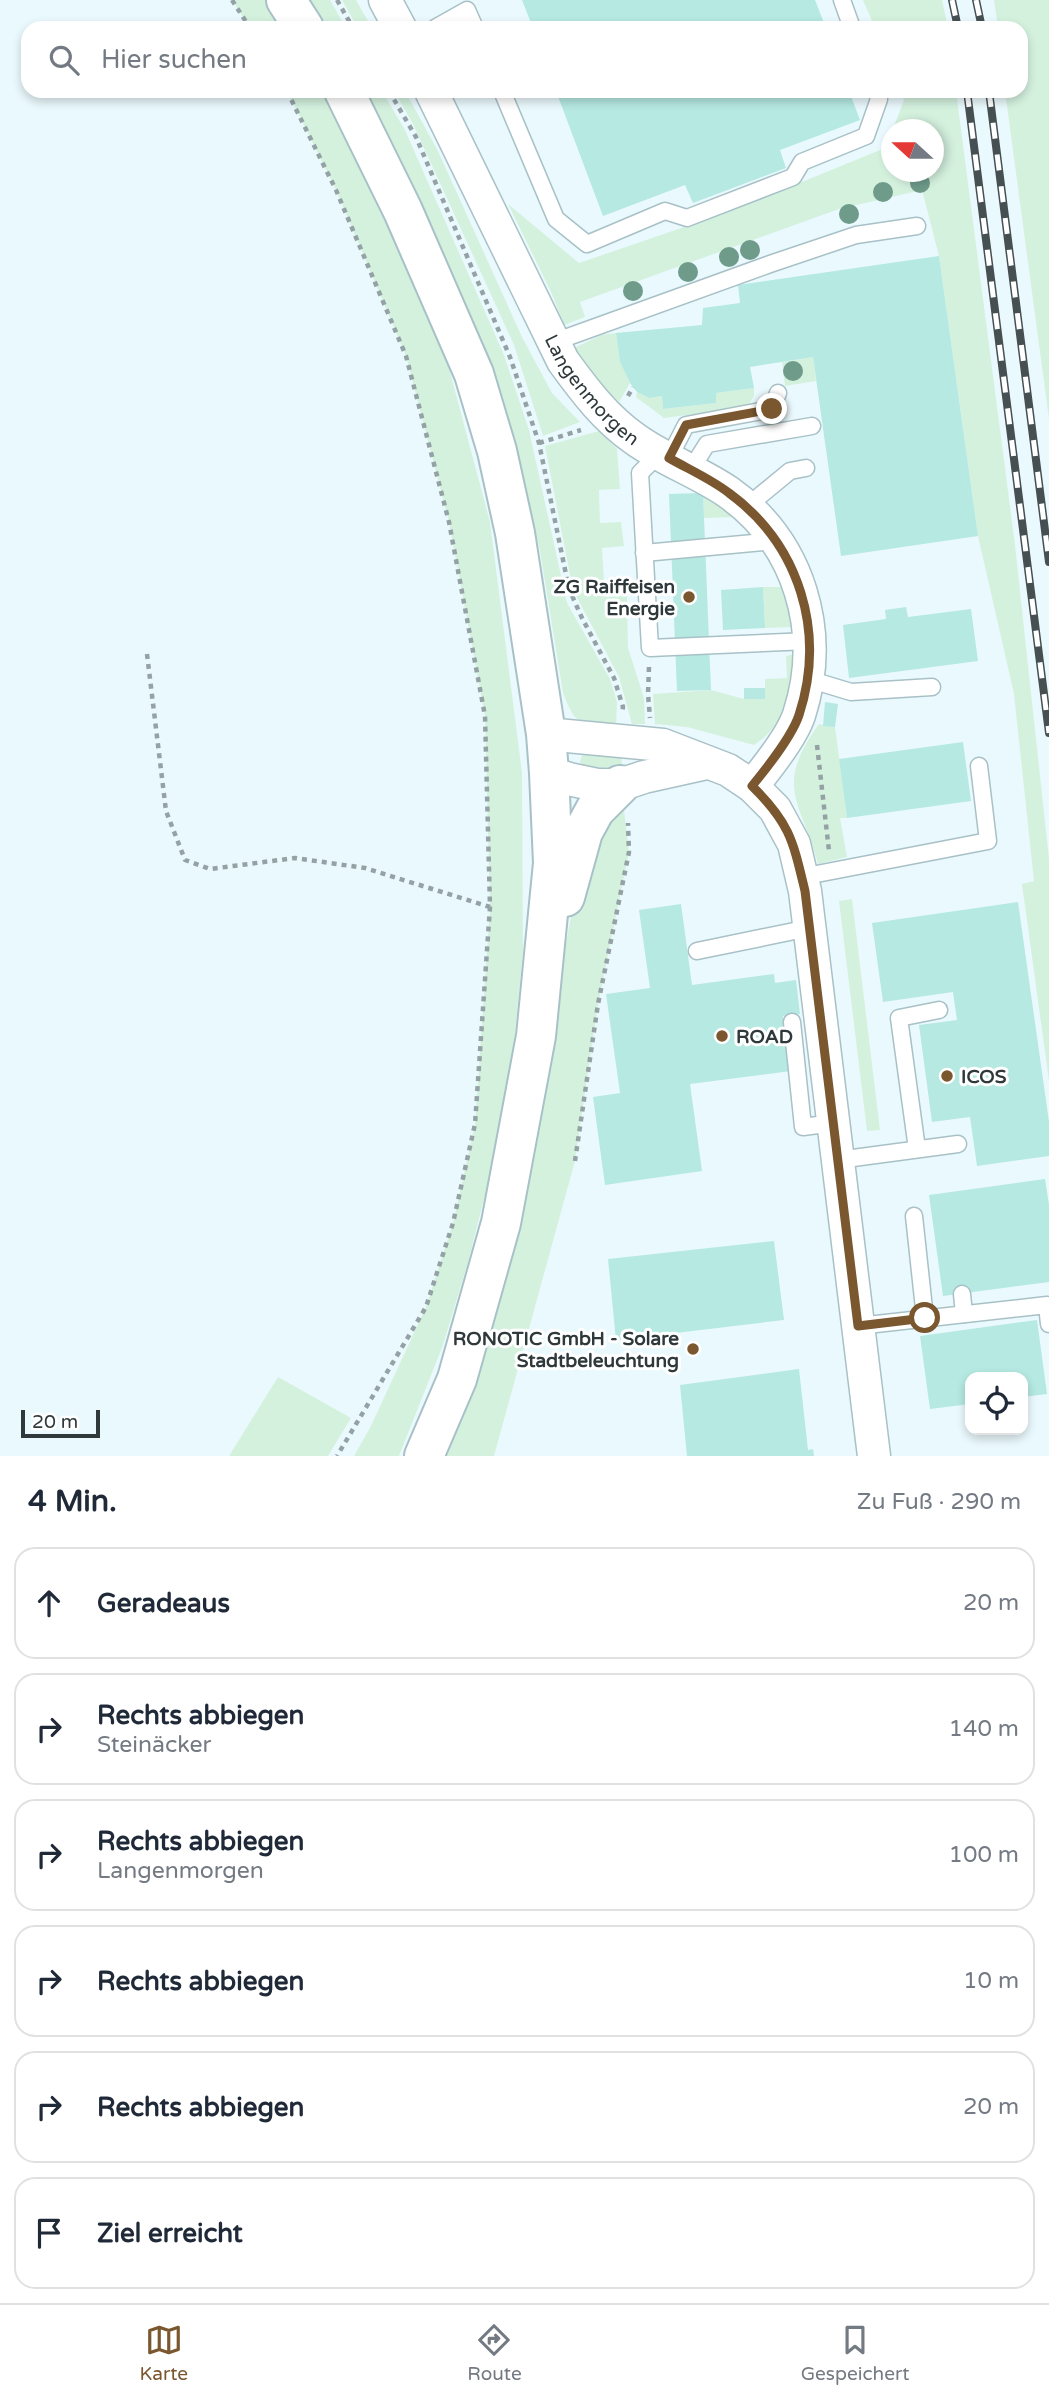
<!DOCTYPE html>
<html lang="de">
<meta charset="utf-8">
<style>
body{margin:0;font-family:"Varela Round",sans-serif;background:#f2f2f3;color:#1f2937}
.controls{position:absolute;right:21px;bottom:21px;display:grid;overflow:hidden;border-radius:14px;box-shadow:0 4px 10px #0003}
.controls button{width:63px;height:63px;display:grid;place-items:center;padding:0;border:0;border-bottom:2px solid #e0e1e3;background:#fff;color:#1f2937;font:35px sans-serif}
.compass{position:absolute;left:881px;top:119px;width:63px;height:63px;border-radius:50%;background:#fff;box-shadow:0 4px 10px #0003;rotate:291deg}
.scale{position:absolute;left:21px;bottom:18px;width:79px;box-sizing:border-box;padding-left:7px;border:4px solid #2f393b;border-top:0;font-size:19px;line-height:24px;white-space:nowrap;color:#2f393b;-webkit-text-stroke:5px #fff;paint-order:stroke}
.stop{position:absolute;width:21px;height:21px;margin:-16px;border:5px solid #7a572f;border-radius:50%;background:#fff}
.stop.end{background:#7a572f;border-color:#fff;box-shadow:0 2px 7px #0008}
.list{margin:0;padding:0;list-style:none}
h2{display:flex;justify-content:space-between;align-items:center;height:91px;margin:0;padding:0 28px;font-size:30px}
h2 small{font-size:23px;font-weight:400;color:#747a83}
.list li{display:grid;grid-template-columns:46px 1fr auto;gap:21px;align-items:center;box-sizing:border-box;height:112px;margin:0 14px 14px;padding:0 14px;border:2px solid #e0e1e3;border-radius:21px}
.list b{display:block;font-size:26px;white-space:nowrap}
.list p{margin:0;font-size:23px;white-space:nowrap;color:#747a83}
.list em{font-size:23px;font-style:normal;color:#747a83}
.icon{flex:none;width:38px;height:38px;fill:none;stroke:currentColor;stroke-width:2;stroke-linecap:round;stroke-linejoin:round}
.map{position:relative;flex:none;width:1049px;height:1456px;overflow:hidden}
.search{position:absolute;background:#fff;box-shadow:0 4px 10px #0003;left:21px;right:21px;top:21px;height:77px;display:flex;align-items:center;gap:18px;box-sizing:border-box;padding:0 24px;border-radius:21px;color:#747a83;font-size:26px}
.sheet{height:847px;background:#fff}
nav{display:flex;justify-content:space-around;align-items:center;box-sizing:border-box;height:98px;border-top:2px solid #e0e1e3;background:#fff;font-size:19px;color:#747a83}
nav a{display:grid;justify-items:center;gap:4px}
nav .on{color:#7a572f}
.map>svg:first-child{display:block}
</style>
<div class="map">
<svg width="1049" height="1456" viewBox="0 0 1049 1456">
<rect width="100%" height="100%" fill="#eaf9fd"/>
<g fill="#d4f1de">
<polygon points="232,0 271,0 288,28 250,28"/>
<polygon points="307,0 330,0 346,28 325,28"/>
<polygon points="342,0 356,0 372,28 358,28"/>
<polygon points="863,0 942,0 948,28 875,28"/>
<polygon points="994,0 1049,0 1049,419 1005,91 1021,91 1021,28 998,28"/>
<polygon points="287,91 327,91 384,202 446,357 490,522 522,773 523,951 510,1083 493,1163 468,1262 443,1345 399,1456 354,1456 370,1428 426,1307 453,1223 475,1124 490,907 485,716 449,522 406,356 336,190"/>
<path d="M360,91H382L405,130L504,355L529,430L567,603L610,679L617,702L616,730C581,725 576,727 563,693L540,551L517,452Z"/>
<polygon points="394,91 405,91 438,151 522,337 552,393 580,422 543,436 514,345 413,124"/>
<polygon points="900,91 956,91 1015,545 1049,859 1049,1081 1022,884 1034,881 1014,694 978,536 939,256 922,190 839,209 580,302 585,317 564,325 552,294 508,204 579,263 731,211 885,148 891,132 892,172 934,172 934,130 893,129 904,100"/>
<polygon points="616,333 620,362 630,383 619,402 598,381 574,348 601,335"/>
<polygon points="813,357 816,381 785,386 782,362"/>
<polygon points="754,388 754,396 747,407 664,418 636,397 637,392 649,398 662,396 663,409 716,403 716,393"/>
<polygon points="599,431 617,449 620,489 599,490 600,523 621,522 624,546 602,548 605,597 627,596 628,648 644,698 645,724 632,724 619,677 573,590 545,446"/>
<polygon points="703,493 737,517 704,518"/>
<polygon points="763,587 785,587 794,627 765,628"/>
<path d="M794,654C792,690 787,724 754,745L687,727L655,724L653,694L711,690L744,699H765V679L787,678L786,656Z"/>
<path d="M819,724L835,727L847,818H840L847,857L818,864C801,800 773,788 819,724Z"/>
<polygon points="621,752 622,766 599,768 582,765 580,762 582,755 586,754"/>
<polygon points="623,802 629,852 598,1004 575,1161 494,1456 427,1456 560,973 577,887 588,849"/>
<polygon points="852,899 880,1130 867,1131 839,901"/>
<polygon points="278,1377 351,1418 328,1456 229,1456"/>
</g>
<g fill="#b5e9e2">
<polygon points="522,0 815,0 826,28 533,28"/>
<polygon points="556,91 849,91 860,120 780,150 786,168 693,203 685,185 603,216"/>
<polygon points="939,256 978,536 841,556 813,357 750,367 754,388 716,393 716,403 663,409 662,396 649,398 637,392 630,383 620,362 616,333 702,325 703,308 740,303 738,285"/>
<polygon points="703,493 711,690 677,691 669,494"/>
<polygon points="763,587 765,628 723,630 721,590"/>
<polygon points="906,607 908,617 971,609 978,661 849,678 843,625 886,619 885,610"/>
<rect x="744" y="688" width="21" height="11"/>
<polygon points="825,702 838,704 835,727 823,726"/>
<polygon points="963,742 971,801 847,818 839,759"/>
<polygon points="1018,902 1049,1122 1049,1156 977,1166 970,1117 932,1122 919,1025 957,1020 953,992 883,1002 872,923"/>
<polygon points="681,904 692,985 774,974 775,983 796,980 800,1014 783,1016 791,1071 690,1084 702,1171 605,1185 593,1097 620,1093 606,994 650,988 639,910"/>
<polygon points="1045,1179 1049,1205 1049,1282 943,1296 929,1195"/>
<polygon points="774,1241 784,1320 616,1340 608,1259"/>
<polygon points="1037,1320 1047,1394 1023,1397 1023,1377 970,1377 970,1404 930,1409 920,1336"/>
<polygon points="799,1369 808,1450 813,1449 814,1456 687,1456 680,1385"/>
</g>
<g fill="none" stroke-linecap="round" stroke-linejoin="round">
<g stroke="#a8c1c7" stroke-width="19">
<g id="lane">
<polyline points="842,0 852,28"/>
<polyline points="435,28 467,10 475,28"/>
<polyline points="502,91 556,219 587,244 665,211 687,218 793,177 802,162 866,136 879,99 876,91"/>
<polyline points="554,342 770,264 856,235 917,226"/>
<polyline points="778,393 772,409 686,425 669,458 651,462 640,473 650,648 809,641"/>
<polyline points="690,471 707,444 812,426"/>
<polyline points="745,508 790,471 806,468"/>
<polyline points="644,553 775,541"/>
<polyline points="808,679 851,692 932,687"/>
<polyline points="801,877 988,841 979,766"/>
<polyline points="697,951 809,928"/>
<polyline points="792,1022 803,1127 833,1123"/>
<polyline points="917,1149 899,1018 939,1010"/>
<polyline points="838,1160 958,1144"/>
<polyline points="914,1216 925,1318"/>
<polyline points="962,1294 964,1314"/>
<polyline points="858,1326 1047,1305 1049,1324"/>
</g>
</g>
<g stroke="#a8c1c7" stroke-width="35">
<g id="street">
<polyline points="385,0 400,28"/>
<path id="s1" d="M431,91L563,361C584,390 606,419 635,439C664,460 699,472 728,492C800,543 826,632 799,715C792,736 766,769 752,786"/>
<polyline points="546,734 663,745 728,770 752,786 775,809 794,844 805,891 874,1456"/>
<polyline points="549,773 573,780 597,785 620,785 644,777 707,763"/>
</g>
</g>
<g stroke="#a8c1c7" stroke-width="42">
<g id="primary">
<polyline points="286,0 304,28"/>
<polyline points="344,91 403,211 474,374 497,451 515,533 546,734 549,773 553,863 536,1036 501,1223 457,1379 424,1456"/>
<polyline points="565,897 583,832 595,810 620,785"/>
</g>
</g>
<g stroke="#95a2a5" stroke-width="4.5" stroke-dasharray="5 5" stroke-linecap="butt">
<polyline points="232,0 250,28"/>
<polyline points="337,0 353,28"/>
<polyline points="287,91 336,190 406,356 449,522 485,716 490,907 475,1124 453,1223 426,1307 337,1456"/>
<polyline points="389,91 416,137 510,357 539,443 569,589 582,618 614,678 623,707 622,714"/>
<polyline points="628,396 633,387"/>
<polyline points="539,443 581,430"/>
<polyline points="147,654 166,811 185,860 210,869 295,858 365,868 490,907"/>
<polyline points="649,667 648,694 650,718"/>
<polyline points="817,745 829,851"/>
<polyline points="575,1161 598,1004 629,852 628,823"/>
</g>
<use href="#lane" stroke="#fff" stroke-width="16"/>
<use href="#street" stroke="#fff" stroke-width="32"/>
<use href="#primary" stroke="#fff" stroke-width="38"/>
<g stroke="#465052" stroke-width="8">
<g id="rail">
<polyline points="952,0 958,28"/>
<polyline points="976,0 982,28"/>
<polyline points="967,91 1049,733"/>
<polyline points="989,91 1049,562"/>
</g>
</g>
<use href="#rail" stroke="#fff" stroke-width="5" stroke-dasharray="16" stroke-linecap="butt"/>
</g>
<g fill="#6f9b8b">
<circle cx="920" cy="183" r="10"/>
<circle cx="883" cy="192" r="10"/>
<circle cx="849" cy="214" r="10"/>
<circle cx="750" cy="250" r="10"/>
<circle cx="729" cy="257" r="10"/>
<circle cx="688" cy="272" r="10"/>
<circle cx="633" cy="291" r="10"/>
<circle cx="793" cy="371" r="10"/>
</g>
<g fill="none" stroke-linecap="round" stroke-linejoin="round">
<path stroke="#7a572f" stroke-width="9" d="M772,409L686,425L669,458C688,469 711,479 729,493C800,545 826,632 799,715C792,736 766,769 752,786C790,823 793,841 805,891L858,1326L925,1318"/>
</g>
<g fill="#7a572f" stroke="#fff" stroke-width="2.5">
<circle cx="689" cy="597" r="7"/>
<circle cx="722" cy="1036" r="7"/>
<circle cx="947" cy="1076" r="7"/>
<circle cx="693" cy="1349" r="7"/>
</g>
<g text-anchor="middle" stroke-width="6" stroke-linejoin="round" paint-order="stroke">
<g font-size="19" fill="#2f393b" stroke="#fff">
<text dy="7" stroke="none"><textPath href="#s1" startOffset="341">Langenmorgen</textPath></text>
</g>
<g font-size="19" font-weight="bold" fill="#2f393b" stroke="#fff" text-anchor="end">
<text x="675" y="593">ZG Raiffeisen<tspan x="675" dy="22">Energie</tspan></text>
<text x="736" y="1043" text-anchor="start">ROAD</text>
<text x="961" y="1083" text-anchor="start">ICOS</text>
<text x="679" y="1345">RONOTIC GmbH - Solare<tspan x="679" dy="22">Stadtbeleuchtung</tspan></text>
</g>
</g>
</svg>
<div class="controls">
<button><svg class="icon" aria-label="locate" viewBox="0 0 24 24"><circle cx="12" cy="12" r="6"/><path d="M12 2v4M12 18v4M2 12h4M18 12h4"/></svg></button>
</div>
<svg class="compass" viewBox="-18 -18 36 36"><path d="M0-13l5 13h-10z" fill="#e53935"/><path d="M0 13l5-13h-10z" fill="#747a83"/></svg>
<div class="scale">20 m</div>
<div class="stop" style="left:925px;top:1318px"></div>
<div class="stop end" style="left:772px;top:409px"></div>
<div class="search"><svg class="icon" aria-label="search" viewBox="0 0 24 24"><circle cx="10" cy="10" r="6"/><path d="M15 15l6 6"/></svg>Hier suchen</div>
</div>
<section class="sheet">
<h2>4 Min.<small>Zu Fuß · 290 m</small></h2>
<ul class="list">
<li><svg class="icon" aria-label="ahead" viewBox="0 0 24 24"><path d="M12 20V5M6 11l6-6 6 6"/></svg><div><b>Geradeaus</b></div><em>20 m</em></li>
<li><svg class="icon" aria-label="right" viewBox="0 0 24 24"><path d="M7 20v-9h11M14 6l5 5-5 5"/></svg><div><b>Rechts abbiegen</b><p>Steinäcker</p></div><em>140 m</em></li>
<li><svg class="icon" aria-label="right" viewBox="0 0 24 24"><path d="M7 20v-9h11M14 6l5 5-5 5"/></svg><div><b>Rechts abbiegen</b><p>Langenmorgen</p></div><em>100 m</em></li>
<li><svg class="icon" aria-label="right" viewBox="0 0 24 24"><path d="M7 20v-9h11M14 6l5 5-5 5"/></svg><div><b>Rechts abbiegen</b></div><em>10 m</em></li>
<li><svg class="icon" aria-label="right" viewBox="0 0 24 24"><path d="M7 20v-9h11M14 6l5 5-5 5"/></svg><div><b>Rechts abbiegen</b></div><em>20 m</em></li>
<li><svg class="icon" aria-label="arrive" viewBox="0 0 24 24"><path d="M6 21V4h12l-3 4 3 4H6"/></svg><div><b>Ziel erreicht</b></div></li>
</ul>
</section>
<nav>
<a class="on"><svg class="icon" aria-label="map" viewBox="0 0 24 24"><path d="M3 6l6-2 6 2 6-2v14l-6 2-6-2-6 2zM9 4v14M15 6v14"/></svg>Karte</a>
<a><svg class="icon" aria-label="directions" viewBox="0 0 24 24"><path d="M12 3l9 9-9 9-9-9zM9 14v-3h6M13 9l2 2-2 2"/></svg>Route</a>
<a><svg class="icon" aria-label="saved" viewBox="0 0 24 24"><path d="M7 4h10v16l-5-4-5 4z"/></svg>Gespeichert</a>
</nav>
